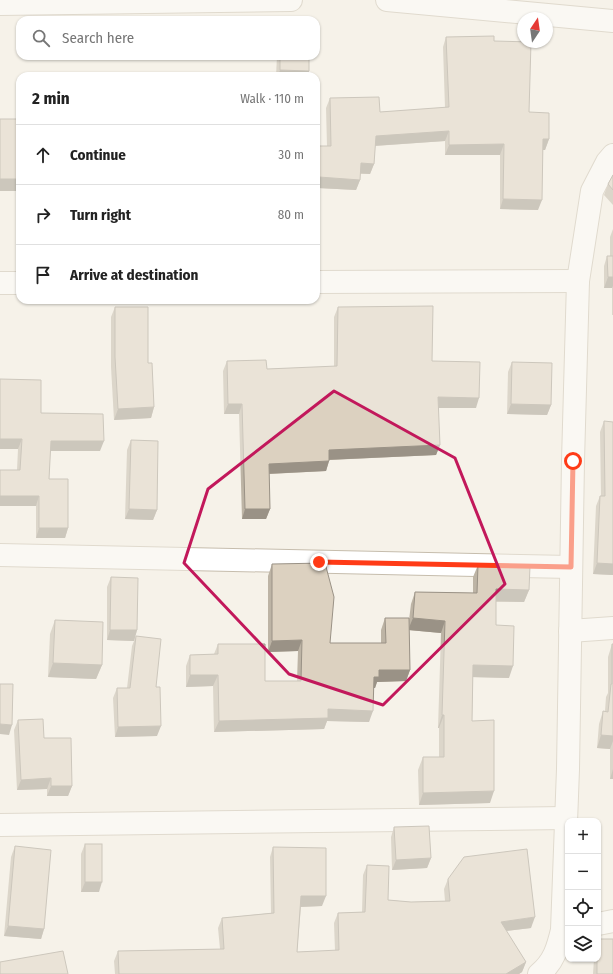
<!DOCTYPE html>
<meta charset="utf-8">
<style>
body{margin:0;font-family:"Fira Sans Condensed",sans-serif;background:#f6f6f6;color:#222}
.controls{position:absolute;right:12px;bottom:12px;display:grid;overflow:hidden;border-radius:8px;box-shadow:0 1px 3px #0004}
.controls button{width:36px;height:36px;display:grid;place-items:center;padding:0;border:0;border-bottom:1px solid #e0e0e0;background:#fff;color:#222;font:20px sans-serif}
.compass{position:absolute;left:517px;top:12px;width:36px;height:36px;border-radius:50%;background:#fff;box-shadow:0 1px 3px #0004;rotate:13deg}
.stop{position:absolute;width:12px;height:12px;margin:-9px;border:3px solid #ff3b17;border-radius:50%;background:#fff}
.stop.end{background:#ff3b17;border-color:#fff;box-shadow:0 1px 4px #0008}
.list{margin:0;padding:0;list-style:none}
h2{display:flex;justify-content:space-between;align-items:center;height:52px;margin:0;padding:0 16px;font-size:17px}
h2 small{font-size:13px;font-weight:400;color:#767676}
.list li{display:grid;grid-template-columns:26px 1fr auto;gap:12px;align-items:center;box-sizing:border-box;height:60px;padding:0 16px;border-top:1px solid #e0e0e0}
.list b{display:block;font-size:15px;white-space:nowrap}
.list em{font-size:13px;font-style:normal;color:#767676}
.icon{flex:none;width:22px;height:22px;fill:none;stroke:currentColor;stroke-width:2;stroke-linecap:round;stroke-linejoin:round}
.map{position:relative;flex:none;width:613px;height:974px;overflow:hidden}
.search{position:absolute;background:#fff;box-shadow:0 1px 3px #0004;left:16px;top:16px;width:304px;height:44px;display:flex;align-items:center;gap:10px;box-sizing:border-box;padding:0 14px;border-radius:12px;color:#767676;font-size:15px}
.panel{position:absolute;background:#fff;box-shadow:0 1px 3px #0004;left:16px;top:72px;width:304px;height:232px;border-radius:12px}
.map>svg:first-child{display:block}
</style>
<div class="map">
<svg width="613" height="974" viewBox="0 0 613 974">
<rect width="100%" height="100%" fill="#f6f2e9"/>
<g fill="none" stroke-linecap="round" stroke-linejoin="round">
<g stroke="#c6bdad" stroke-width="24">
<g id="street">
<polyline points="387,0 613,21"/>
<polyline points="0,4 291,0"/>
<polyline points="316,282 578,281"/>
<polyline points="0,283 20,283"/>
<polyline points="0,555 571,567"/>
<polyline points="570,631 613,628"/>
<polyline points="0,825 566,818"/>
<polyline points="598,924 613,921"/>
<path d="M539,974C554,962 558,947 562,930L568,769L573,461L578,281L592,191L607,162L613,155"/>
</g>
</g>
<use href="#street" stroke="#fff" stroke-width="22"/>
</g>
<g fill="#bdb4a5">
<polygon points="446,37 494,41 529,112 549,139 545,150 543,150 538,210 500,209 500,155 445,155 445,141 375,146 374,164 370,174 360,174 360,180 356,190 318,188 316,193 316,146 327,146 326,108 330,98 380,112 445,108 443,47"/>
<polygon points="277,56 309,56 309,71 307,76 276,76"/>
<polygon points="613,175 613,205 604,195 608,184"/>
<polygon points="613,229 613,315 612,315 612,288 604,288 604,266 607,256 610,256 610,237"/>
<polygon points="115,307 148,363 154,407 151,418 114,420 111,367 111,317"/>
<polygon points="338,307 432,361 476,408 438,408 440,445 436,455 329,460 329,461 326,471 269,474 270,509 266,519 242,519 239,414 224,414 223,371 227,361 267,369 334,367 334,317"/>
<polygon points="512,362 551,405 547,415 507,414 508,372"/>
<polygon points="41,413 100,451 50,451 49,479 68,528 65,538 36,538 36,506 0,506 0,470 17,470 18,449 0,449"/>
<polygon points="604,421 613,575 593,574 596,506 600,496 601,496 600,432"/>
<polygon points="131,440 157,510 153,520 125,519 127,450"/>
<polygon points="272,564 330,643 381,643 381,630 385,618 409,620 411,604 415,592 473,593 473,577 478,565 529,590 524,602 496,602 496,625 509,678 473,677 472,721 490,803 419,805 418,770 423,757 439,757 439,728 438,728 441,633 409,630 410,670 406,681 377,682 375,688 374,688 369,722 327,721 324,729 214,732 213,686 186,687 186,666 190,655 214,654 218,644 265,681 297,681 298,651 268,652 268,576"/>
<polygon points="111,577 137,630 134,641 107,640 107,587"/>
<polygon points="55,620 102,665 96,679 48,677 50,634"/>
<polygon points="136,636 156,687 157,736 115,737 113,698 117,688 127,688 132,646"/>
<polygon points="612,644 613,644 613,779 610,779 610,749 597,748 599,724 603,711 605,711 606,697 608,693 608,657"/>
<polygon points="18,720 44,738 72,786 68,796 47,796 47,789 17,790 14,730"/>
<polygon points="394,827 431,858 427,868 392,870 391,837"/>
<polygon points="85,844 99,892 81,892 81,854"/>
<polygon points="15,846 44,929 41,939 4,936 11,857"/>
<polygon points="273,847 322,906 301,907 297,952 335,951 334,923 338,913 362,912 363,875 367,865 388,900 411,902 445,901 444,889 448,879 531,928 506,931 526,962 522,972 519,974 115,974 114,961 118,951 220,949 218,928 222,918 271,913 270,857"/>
<polygon points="598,939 613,974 593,974 594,959 598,959"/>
</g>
<g fill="#9a9286">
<polygon points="280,70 309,71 307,76 278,76"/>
<polygon points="449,131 445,141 372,146 376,136"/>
<polygon points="543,139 549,139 545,150 539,150"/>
<polygon points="504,144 500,155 445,155 449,145"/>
<polygon points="361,163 374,164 370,174 357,173"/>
<polygon points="319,177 360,180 356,190 318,188 316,193 316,185"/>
<rect x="0" y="179" width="20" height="12"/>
<polygon points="503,199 542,200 538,210 500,209"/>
<polygon points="608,277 613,277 613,286 612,288 604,288"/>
<polygon points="438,397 479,398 476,408 434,408"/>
<polygon points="228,404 242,404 239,414 224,414"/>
<polygon points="511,404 551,405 547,415 507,414"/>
<polygon points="154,407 151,418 114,420 118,409"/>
<polygon points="0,439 22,439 18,449 0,449"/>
<polygon points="51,441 104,441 100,451 47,451"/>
<polygon points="440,445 436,455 325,460 329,450"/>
<polygon points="329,461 326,471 265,474 269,464"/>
<polygon points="0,496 39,496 36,506 0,506"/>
<polygon points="129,509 157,510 153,520 125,519"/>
<polygon points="245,509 270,509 266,519 242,519"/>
<polygon points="39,528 68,528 65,538 36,538"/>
<polygon points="597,563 613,564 613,575 593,574"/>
<polygon points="496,589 529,590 524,602 492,601"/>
<polygon points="413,618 445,621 441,633 408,630"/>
<polygon points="110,630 137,630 134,641 107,640"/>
<polygon points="302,640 298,651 268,652 272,641"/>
<polygon points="53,663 102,665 96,679 48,677"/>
<polygon points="473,665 513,666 509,678 469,677"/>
<polygon points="379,670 410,670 406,681 377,682 375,688 370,688 374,677"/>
<polygon points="190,675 218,675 213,686 186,687"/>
<polygon points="328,709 373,711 369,722 327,721 324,729 214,732 219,721"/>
<polygon points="442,715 444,715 439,728 438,728"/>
<polygon points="0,724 12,725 9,735 0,734"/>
<polygon points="161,726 157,736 115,737 118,727"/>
<polygon points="601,735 613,736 613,741 610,749 597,748"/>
<polygon points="613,769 613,779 610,779"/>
<polygon points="51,778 47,789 17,790 21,780"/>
<polygon points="51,786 72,786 68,796 47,796"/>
<polygon points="494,791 490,803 419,805 423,793"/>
<polygon points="431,858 427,868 392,870 396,860"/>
<polygon points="85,882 102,882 99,892 81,892"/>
<polygon points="301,896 326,896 322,906 298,907"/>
<polygon points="535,917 531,928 497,932 501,922"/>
<polygon points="8,926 44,929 41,939 4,936"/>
<polygon points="526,962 522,972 519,974 506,974"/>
</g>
<g fill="#dcd1c0" stroke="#9a9286">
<polygon points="494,36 494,41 531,42 529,112 549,113 549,139 543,139 542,200 503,199 504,144 449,145 449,131 376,136 374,164 361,163 360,180 319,177 318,186 316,186 316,146 331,146 330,98 379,97 380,112 449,107 446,37"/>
<polygon points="280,56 309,56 309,71 280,70"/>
<polygon points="0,119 18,119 18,143 20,143 20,179 0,179"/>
<polygon points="613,175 613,190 608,184"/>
<polygon points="607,256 613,256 613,277 608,277"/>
<polygon points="433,306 432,361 480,362 479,398 438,397 440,445 329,450 329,461 269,464 270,509 245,509 242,404 228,404 227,361 266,360 267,369 337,366 338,307"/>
<polygon points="115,307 148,307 148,363 152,363 154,407 118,409 115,357"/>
<polygon points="512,362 552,363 551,405 511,404"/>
<polygon points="0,379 41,380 41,413 103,414 104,441 51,441 49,479 68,479 68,528 39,528 39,496 0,496 0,470 20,470 22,439 0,439"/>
<polygon points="604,421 613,422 613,564 597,563 600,496 605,496"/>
<polygon points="131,440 158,441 157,510 129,509"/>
<polygon points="325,563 334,597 330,643 386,643 385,618 409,618 410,670 379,670 379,677 374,677 373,711 328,709 328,718 219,721 218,675 190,675 190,655 218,654 218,644 265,644 265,681 301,681 302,640 272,641 272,564"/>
<polygon points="478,565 530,566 529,590 496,589 496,625 514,626 513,666 473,665 472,721 494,720 494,791 423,793 423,757 444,757 444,715 442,715 445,621 413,618 415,592 477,593"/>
<polygon points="111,577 138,578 137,630 110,630"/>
<polygon points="55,620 103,622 102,665 53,663"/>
<polygon points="136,636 161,639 156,687 160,687 161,726 118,727 117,688 130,688"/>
<polygon points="612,644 613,644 613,736 601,735 603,711 608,712 611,684 612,684"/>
<polygon points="0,684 13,684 12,725 0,724"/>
<polygon points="43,719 44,738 71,738 72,786 51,786 51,778 21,780 18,720"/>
<polygon points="429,826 431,858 396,860 394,827"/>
<rect x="85" y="844" width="17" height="38"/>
<polygon points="15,846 51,850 44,929 8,926"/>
<polygon points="273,847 326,848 326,896 301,896 297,952 339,950 338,913 365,912 367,865 389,866 388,900 411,902 450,901 448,879 464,857 527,849 535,917 501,922 526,962 506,974 119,974 118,951 224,949 222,918 274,913"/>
<polygon points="598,939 613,939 613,974 597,974 597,959 598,959"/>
<polygon points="63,951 68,974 0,974 0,962"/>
</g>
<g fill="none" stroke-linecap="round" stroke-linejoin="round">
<polyline stroke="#ff3b17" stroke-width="5" points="319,562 571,567 573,461"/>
</g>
<path d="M0 0H613V974H0ZM334,391L455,458L505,584L383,705L289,674L184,563L208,489Z" fill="#f6f2e9" fill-opacity=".55" fill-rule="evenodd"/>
<path fill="none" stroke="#c2185b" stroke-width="3" stroke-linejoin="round" d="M334,391L455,458L505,584L383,705L289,674L184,563L208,489Z"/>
</svg>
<div class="controls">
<button>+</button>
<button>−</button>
<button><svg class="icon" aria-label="locate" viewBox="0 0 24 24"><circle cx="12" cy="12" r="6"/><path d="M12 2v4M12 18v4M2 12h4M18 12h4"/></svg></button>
<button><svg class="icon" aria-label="layers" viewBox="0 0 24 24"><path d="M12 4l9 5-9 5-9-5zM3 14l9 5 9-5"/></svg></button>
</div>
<svg class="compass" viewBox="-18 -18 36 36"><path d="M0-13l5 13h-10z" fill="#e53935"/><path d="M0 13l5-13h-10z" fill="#767676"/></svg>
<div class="stop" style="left:573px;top:461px"></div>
<div class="stop end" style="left:319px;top:562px"></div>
<div class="search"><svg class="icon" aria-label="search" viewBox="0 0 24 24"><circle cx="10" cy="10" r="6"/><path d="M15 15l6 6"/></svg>Search here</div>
<section class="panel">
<h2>2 min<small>Walk · 110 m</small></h2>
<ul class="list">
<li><svg class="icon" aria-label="ahead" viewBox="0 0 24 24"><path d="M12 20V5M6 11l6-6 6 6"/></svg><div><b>Continue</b></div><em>30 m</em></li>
<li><svg class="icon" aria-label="right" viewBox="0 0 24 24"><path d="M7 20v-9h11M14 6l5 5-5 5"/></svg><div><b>Turn right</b></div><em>80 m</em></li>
<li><svg class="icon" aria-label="arrive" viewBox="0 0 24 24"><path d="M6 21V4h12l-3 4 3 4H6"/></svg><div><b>Arrive at destination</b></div></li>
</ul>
</section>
</div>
